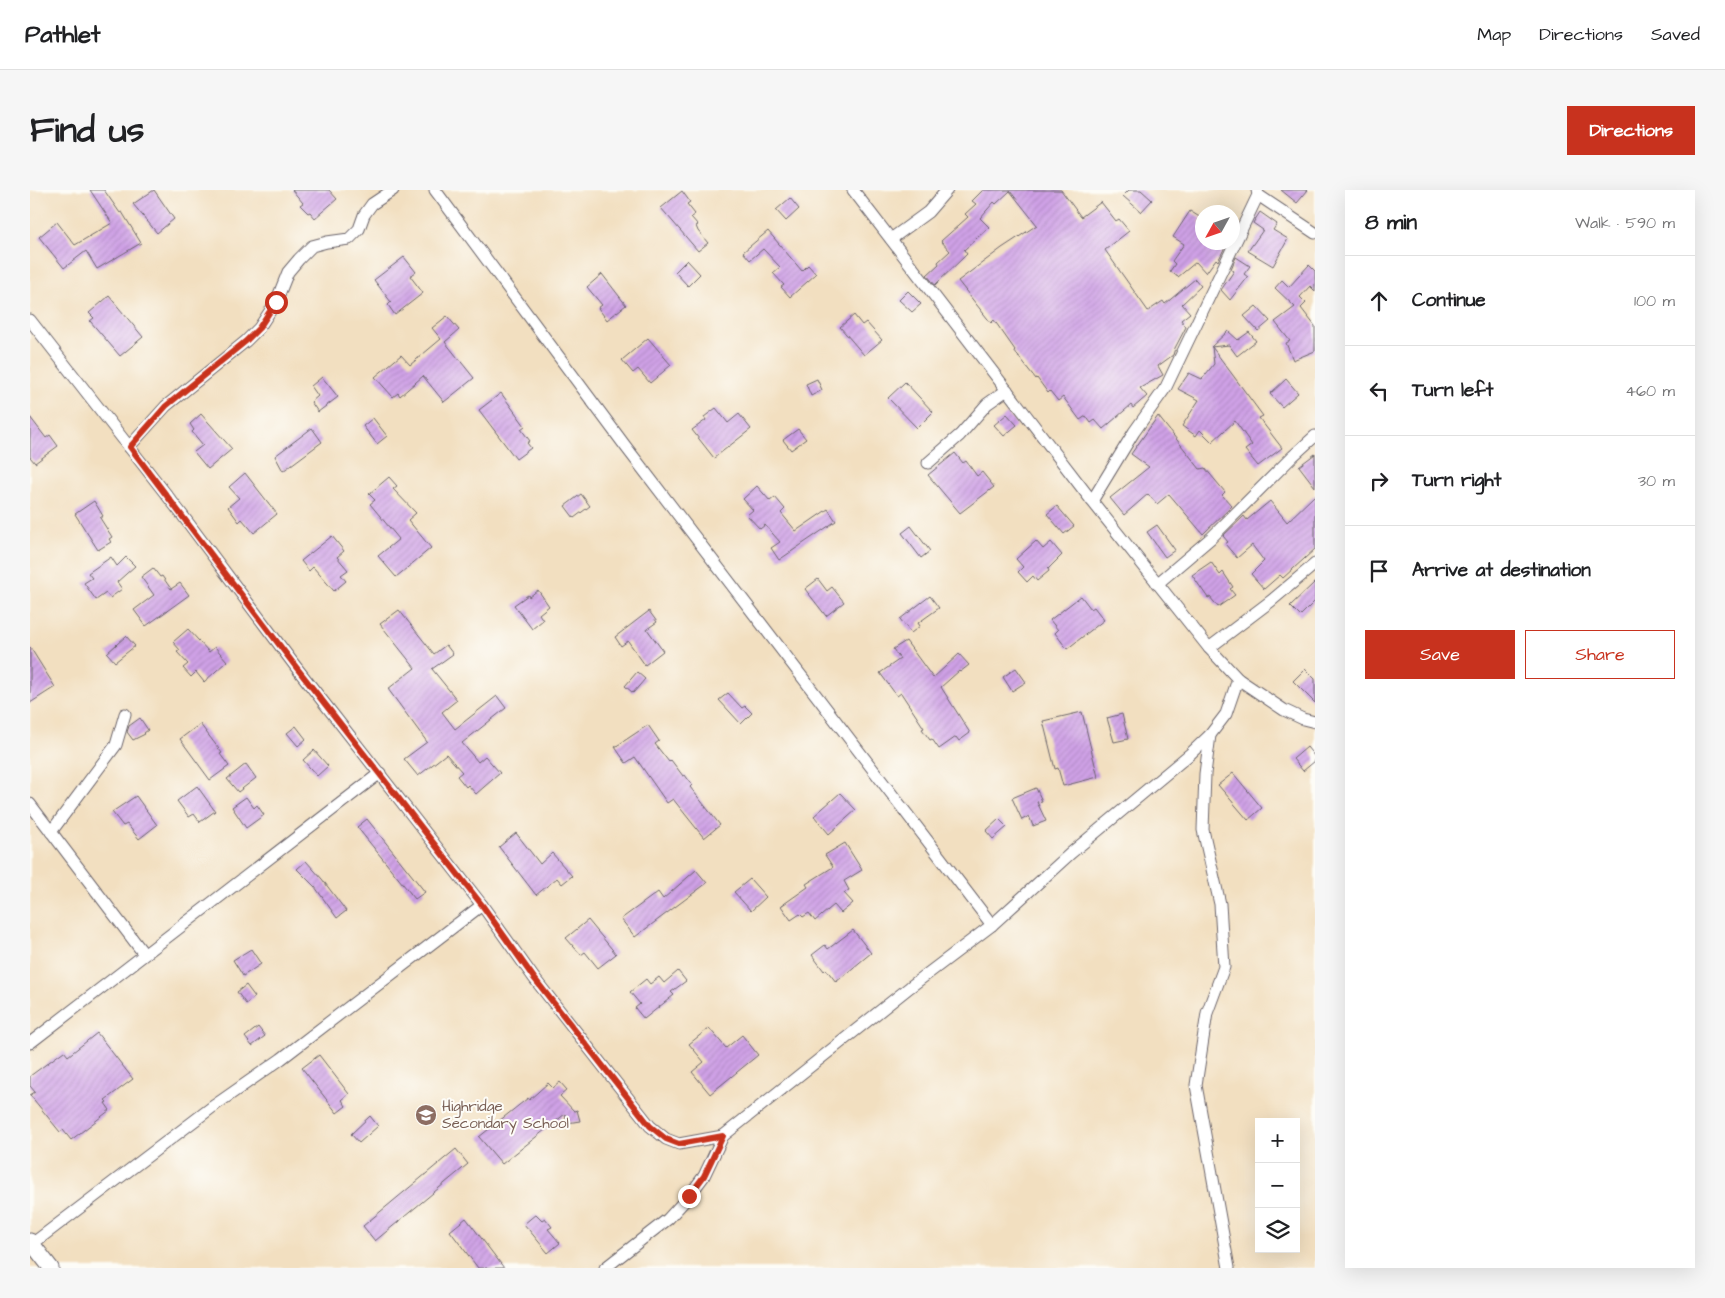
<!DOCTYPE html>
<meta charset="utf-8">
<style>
body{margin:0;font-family:"Architects Daughter",sans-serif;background:#f6f6f6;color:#202124}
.controls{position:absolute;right:15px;bottom:15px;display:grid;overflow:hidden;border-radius:0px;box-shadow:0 5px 20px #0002}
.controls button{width:45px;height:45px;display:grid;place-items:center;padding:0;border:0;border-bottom:1px solid #e0e0e0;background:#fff;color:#202124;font:25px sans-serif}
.compass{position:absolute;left:1165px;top:15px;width:45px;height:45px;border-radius:50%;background:#fff;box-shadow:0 5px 20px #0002;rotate:230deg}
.stop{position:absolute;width:15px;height:15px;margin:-11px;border:4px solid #c8321e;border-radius:50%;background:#fff}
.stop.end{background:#c8321e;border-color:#fff;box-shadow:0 1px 5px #0008}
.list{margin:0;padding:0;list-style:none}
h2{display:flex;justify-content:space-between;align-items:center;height:65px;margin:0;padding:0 20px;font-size:21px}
h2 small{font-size:16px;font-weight:400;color:#757577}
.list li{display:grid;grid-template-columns:32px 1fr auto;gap:15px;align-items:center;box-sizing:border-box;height:90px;padding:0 20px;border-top:1px solid #e0e0e0}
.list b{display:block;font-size:19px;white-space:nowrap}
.list em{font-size:16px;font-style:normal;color:#757577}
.actions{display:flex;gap:10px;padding:15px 20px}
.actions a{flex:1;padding:11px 0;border:1px solid #c8321e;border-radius:0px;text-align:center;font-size:18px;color:#c8321e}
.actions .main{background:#c8321e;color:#fff}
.icon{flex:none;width:28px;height:28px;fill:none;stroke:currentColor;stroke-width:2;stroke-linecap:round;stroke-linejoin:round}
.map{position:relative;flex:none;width:1285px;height:1078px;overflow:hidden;border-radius:0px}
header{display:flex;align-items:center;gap:30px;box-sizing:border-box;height:70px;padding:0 25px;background:#fff;border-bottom:1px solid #e0e0e0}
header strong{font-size:24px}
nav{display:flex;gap:28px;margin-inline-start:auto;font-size:18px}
.intro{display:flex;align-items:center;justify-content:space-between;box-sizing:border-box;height:120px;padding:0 30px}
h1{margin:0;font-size:35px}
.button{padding:12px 22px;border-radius:0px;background:#c8321e;color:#fff;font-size:18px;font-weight:700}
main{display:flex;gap:30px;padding:0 30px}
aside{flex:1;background:#fff;border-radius:0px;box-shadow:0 5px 20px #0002}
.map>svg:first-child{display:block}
</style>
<header>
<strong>Pathlet</strong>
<nav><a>Map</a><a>Directions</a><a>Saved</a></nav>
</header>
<div class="intro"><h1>Find us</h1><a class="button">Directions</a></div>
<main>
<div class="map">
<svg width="1285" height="1078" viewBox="0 0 1285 1078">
<defs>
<pattern id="building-hatch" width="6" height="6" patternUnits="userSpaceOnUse" patternTransform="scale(1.25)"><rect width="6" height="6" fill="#cfa1e6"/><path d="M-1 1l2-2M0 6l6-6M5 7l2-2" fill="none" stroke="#b18ac6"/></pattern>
</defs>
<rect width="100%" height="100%" fill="#fdfcf7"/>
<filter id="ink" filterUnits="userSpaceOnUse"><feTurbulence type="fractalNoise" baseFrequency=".02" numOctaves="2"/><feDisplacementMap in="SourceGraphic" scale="10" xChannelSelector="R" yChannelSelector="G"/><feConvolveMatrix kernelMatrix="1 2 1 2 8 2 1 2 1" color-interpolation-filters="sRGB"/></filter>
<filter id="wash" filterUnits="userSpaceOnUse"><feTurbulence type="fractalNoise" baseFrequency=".0096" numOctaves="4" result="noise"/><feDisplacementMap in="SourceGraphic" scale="20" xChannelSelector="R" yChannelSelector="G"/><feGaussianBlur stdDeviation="1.12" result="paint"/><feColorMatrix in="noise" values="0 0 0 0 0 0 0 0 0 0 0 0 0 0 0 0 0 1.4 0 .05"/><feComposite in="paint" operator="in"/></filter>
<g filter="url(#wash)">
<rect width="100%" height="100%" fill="#f2dfc0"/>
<g id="blocks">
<g fill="url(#building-hatch)">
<polygon points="60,0 74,0 90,23 92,22 111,53 67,79 56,61 34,78 9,47 27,32 45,55 82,33"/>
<polygon points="124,0 144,29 127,43 103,14"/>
<polygon points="262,0 299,0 307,9 285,28 280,22 278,23 270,15 273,13"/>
<polygon points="953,0 1031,0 1051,27 1071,12 1086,31 1089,29 1099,41 1075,60 1118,121 1133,111 1135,114 1165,89 1171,96 1152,114 1160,123 1151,130 1156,137 1145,158 1143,165 1128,176 1133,185 1110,198 1117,206 1103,218 1101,215 1073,239 1065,230 1061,233 1056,226 1050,230 1033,207 1028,211 1020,201 1018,203 1007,188 1006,189 984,161 985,160 964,130 961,133 928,91 972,58 1007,35 980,1 966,14 964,12 950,28 959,37 934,60 937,64 905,95 897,85 909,74 908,72 920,61 911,51 938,27 935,24 946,14 942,11"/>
<polygon points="1099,0 1111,0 1122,10 1111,22 1093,6"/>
<polygon points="1251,0 1278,0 1267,13"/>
<polygon points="652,1 660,12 657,14 665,24 661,27 668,35 666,36 668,41 678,53 668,61 631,18"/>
<polygon points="760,8 769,19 756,31 746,20"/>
<polygon points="1160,21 1171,28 1169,32 1172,34 1172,52 1184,52 1194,59 1188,71 1186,69 1176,83 1166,72 1148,87 1140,81 1145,74 1142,71 1154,54 1143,47"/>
<polygon points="1230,22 1247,34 1243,40 1258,49 1243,76 1218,61 1233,40 1223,33"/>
<polygon points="738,41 772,81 778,75 786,84 760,107 751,97 754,95 743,83 750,77 733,59 720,70 713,62"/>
<polygon points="374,67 386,82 380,86 393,103 365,125 358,115 361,112 344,90"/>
<polygon points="1206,67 1220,76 1214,84 1218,87 1200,110 1191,100 1204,81 1201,79"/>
<polygon points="657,70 670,84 658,96 645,82"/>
<polygon points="1279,75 1285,81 1285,101 1280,96 1270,107 1276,113 1271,118 1285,136 1285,161 1263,170 1256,153 1260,151 1245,132 1265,117 1245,98 1252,90 1259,97"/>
<polygon points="572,84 596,115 577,130 568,118 572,115 557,97"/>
<polygon points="878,101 891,114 882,122 869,110"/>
<polygon points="79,106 113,147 90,166 60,131 64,128 59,123"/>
<polygon points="1226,116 1240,131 1228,141 1214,126"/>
<polygon points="824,125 832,135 836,132 852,150 834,165 810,137"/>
<polygon points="417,126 429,140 415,152 444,188 414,212 393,186 370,206 368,203 363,207 345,187 371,165 380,175 411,149 402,138"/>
<polygon points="1198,141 1208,150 1219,142 1226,151 1207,166 1199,155 1181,157"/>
<polygon points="618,148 641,175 620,193 608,179 603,183 592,170"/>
<polygon points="1182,157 1233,226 1229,228 1252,258 1228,276 1215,260 1222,255 1205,231 1182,252 1170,240 1166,246 1152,236 1169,210 1148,199 1159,183 1172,189 1184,174"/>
<polygon points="292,187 308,207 288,222 281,212 288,206 281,196"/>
<polygon points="787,189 792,200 781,206 776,194"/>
<polygon points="1256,189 1268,203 1252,217 1240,204"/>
<polygon points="875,192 903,222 887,238 858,208"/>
<polygon points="471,203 495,236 491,239 500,251 497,253 501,258 486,269 449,220"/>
<polygon points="686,218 698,233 709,224 721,239 684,268 662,240 676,230 674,227"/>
<polygon points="171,224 202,259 178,279 164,262 173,255 162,242 164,240 160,234"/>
<polygon points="977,224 987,235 974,246 964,235"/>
<polygon points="1128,226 1170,279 1175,278 1195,302 1192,305 1202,316 1173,344 1139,304 1127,314 1118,304 1094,325 1080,308 1119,277 1101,264"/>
<polygon points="0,227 16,248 20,245 28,256 5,273 0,267"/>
<polygon points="343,228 357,246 347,254 333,236"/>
<polygon points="282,238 292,252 253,281 245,266"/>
<polygon points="768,239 776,249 761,260 753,250"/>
<polygon points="925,263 933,273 936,271 947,286 952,282 964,297 930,323 898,285"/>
<polygon points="1285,264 1285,297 1269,276"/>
<polygon points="215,283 247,324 224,343 212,329 209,332 198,317 209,308 199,297"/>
<polygon points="359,287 367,296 363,299 386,323 378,330 401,358 366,387 348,366 369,349 340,314 345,310 339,304"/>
<polygon points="727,296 740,311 745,307 755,319 751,323 766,341 798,319 806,331 749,370 741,358 750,352 735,335 730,339 717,325 723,320 713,309"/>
<polygon points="551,304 560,316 544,328 535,316"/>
<polygon points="1285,305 1285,359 1253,388 1250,385 1234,399 1221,384 1234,371 1222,355 1207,368 1195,354 1198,352 1193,346 1214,326 1217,330 1240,311 1257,332"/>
<polygon points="64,311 73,326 70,328 82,347 79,349 81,352 68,360 45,324"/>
<polygon points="1027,316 1044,336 1034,344 1017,324"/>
<polygon points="1127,335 1145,360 1135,367 1117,342"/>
<polygon points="881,336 900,361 891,368 872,343"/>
<polygon points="302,346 314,361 307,367 318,380 311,385 316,391 304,401 283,377 279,381 271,371"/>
<polygon points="1006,351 1013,359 1021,352 1032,365 1018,379 1019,381 1007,391 1003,386 997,392 988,382 993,377 986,369"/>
<polygon points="81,367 87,376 96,367 105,376 87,392 92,399 80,408 76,403 66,410 54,393 62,388 58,383"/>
<polygon points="1181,372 1190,385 1193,382 1203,397 1200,399 1205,405 1188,417 1180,407 1178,408 1162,385"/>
<polygon points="123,378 130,387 132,386 141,399 150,393 159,405 116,436 104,420 124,405 111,387"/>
<polygon points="788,389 797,401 802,397 814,412 796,426 775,399"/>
<polygon points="1285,392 1285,411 1270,426 1260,416"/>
<polygon points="508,400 519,416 509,424 513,430 502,439 484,415 498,405 499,407"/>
<polygon points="900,406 909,418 888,433 890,436 881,443 870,429"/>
<polygon points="1051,406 1061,419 1064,417 1074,430 1037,459 1025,443 1028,440 1020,430"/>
<polygon points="369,420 404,464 416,455 423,464 402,479 427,510 412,522 425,539 467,506 476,518 432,553 448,572 455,566 470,583 446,604 438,595 436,597 427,586 432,582 416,564 388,586 374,569 397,552 358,499 385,478 350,434"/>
<polygon points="619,421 627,432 617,439 633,461 615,475 598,451 591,456 585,447"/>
<polygon points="158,439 179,462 185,457 197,471 174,492 166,482 161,487 153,478 158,474 147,462 150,460 143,452"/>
<polygon points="96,446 105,456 85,472 77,463"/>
<polygon points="876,451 903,488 929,464 939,475 930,482 929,481 911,497 940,543 929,551 926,547 909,559 902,549 900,550 892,539 894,538 871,503 867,506 850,483 870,469 863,459"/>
<polygon points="0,457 25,497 0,513"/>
<polygon points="986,478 996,492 982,501 973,487"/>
<polygon points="1275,479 1285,489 1285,513 1263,491"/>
<polygon points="607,482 615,489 603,503 595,496"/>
<polygon points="698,503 712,518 715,516 722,523 711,534 689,510"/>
<polygon points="1052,522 1068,587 1033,596 1028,578 1025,579 1013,531"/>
<polygon points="1092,524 1098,549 1084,552 1077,528"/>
<polygon points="110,528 118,540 114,543 115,544 103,550 97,542 99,536"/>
<polygon points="170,534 192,563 190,564 199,576 180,590 150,549"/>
<polygon points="618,535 629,551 625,554 639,572 641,570 653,586 655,585 662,595 660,597 690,635 674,648 643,609 637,613 605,567 596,573 585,557"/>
<polygon points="266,536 276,549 268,556 257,543"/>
<polygon points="1277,557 1285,567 1285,571 1273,581 1263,569"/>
<polygon points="284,560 298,576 287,586 273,570"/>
<polygon points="216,574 226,588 208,602 197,589"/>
<polygon points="1203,583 1232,618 1218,630 1188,595"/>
<polygon points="167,596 185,621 170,632 164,624 159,627 147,611"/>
<polygon points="1006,598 1012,611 1007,612 1016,631 1003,636 999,626 992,630 982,608"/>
<polygon points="810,603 826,620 799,644 784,626"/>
<polygon points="106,606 127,635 109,649 97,634 93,636 82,622"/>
<polygon points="216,607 224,618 227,615 234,625 216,638 202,617"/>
<polygon points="337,629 395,702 385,709 327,637"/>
<polygon points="969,629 977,637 963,649 956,641"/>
<polygon points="486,643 510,674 522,663 542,686 532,694 527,688 506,705 469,657"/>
<polygon points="815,653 832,680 814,691 819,700 814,703 823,713 811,723 804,715 785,731 779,723 773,727 770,724 761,730 751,716 778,697 776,694 803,677 795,665"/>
<polygon points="276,671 292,689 316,721 307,728 285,697 267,679"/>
<polygon points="666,680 677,693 605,747 591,729 628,702 633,709"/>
<polygon points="720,689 736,707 721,721 704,702"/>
<polygon points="558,730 586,764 568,778 555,762 551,765 536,748"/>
<polygon points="823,740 841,763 806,792 796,779 794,781 782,765 795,755 798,759"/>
<polygon points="221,759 231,774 213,786 203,770"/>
<polygon points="648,781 656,791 641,802 644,805 614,829 605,818 610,814 600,802 616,789 620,794 629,787 634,793"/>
<polygon points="216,795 225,807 216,814 207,802"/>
<polygon points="228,837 235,846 222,856 215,847"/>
<polygon points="679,838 696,858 712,845 728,865 680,904 662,882 674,872 659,854"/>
<polygon points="67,843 103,889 75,910 77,912 75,913 80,920 41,950 33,940 30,942 0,905 5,902 0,896 0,886 34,861 38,866"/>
<polygon points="289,865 319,904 312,910 316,916 307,923 272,878"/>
<polygon points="530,892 537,900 530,906 544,921 547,920 550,931 537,933 535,924 472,974 449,947 498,908 499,910 518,893 523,898"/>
<polygon points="340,926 348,936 329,953 321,944"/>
<polygon points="426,959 438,974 345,1051 333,1036"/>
<polygon points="506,1024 512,1030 515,1028 522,1037 518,1039 530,1053 518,1063 494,1034"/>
<polygon points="436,1028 474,1078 448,1078 420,1041"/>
</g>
</g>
</g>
<g filter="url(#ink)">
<use href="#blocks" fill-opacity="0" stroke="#6b646a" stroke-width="1"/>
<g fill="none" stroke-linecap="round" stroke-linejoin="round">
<g stroke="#6b646a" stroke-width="13">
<g id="street">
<polyline points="405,0 596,257 962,735"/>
<polyline points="823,0 1062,311 1179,458 1208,489 1254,520 1273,529 1285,532"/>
<polyline points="1228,5 1285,43"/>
<polyline points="861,49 898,22 917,0"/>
<polyline points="0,130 150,322 266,477 452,715 504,788 620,936 636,949 649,954 693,946"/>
<polyline points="99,257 136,216 216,151 229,138 246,112 258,82 269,69 282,56 297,52 319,49 329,39 334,25 342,14 363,0"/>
<polyline points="898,273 930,245 957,214 977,200"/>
<polyline points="1062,311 1104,242 1136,197 1228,5 1227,0"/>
<polyline points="1127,394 1181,348 1263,266 1285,246"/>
<polyline points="1179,458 1241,411 1285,374"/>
<polyline points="1180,545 1175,584 1173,640 1190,714 1194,777 1177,823 1166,895 1199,1078"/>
<polyline points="0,614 114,764"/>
<polyline points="21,642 86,555 95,524"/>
<polyline points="0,853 350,583"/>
<polyline points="2,1054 185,915 251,869 452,715"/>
<polyline points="575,1078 638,1029 659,1006 674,986 693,946 880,797 962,735 1041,663 1160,564 1180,545 1196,524 1208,489"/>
</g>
</g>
<g stroke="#6b646a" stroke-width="17">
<polyline id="secondary" points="0,1051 21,1078"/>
</g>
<use href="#street" stroke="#fff" stroke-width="11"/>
<use href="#secondary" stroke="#fff" stroke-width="15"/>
</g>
</g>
<g fill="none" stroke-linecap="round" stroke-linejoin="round" filter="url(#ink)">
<polyline stroke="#c8321e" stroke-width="6" points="246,112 229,138 216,151 136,216 100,257 266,477 452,715 504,788 620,936 636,949 649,954 693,946 674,986 659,1006"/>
</g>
<defs>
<g id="school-disc" transform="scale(1.125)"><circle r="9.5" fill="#8d6e63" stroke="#fdfcf7"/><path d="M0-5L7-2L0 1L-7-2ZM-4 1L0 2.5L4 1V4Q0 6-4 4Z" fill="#fff"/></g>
</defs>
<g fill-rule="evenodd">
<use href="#school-disc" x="396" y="925"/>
</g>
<g text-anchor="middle" stroke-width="4" stroke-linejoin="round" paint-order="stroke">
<g font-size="15" fill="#785e54" stroke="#fdfcf7" text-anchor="start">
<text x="412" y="921">Highridge<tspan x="412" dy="17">Secondary School</tspan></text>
</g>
</g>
</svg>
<div class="controls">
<button>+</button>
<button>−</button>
<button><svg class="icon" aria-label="layers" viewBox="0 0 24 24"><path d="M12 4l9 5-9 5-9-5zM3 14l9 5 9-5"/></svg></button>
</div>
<svg class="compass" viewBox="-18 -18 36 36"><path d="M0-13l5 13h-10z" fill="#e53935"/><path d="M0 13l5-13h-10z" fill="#757577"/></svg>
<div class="stop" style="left:246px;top:112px"></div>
<div class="stop end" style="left:659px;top:1006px"></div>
</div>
<aside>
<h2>8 min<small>Walk · 590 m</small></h2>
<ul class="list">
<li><svg class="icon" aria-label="ahead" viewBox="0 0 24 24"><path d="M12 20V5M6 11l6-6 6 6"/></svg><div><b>Continue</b></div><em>100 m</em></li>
<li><svg class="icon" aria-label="left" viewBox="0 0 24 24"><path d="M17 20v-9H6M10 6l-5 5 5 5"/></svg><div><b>Turn left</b></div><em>460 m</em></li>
<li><svg class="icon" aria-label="right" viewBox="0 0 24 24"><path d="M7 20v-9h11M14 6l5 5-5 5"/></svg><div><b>Turn right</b></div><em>30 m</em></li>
<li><svg class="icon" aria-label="arrive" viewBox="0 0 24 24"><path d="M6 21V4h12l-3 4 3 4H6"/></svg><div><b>Arrive at destination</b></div></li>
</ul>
<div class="actions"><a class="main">Save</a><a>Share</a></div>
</aside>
</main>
